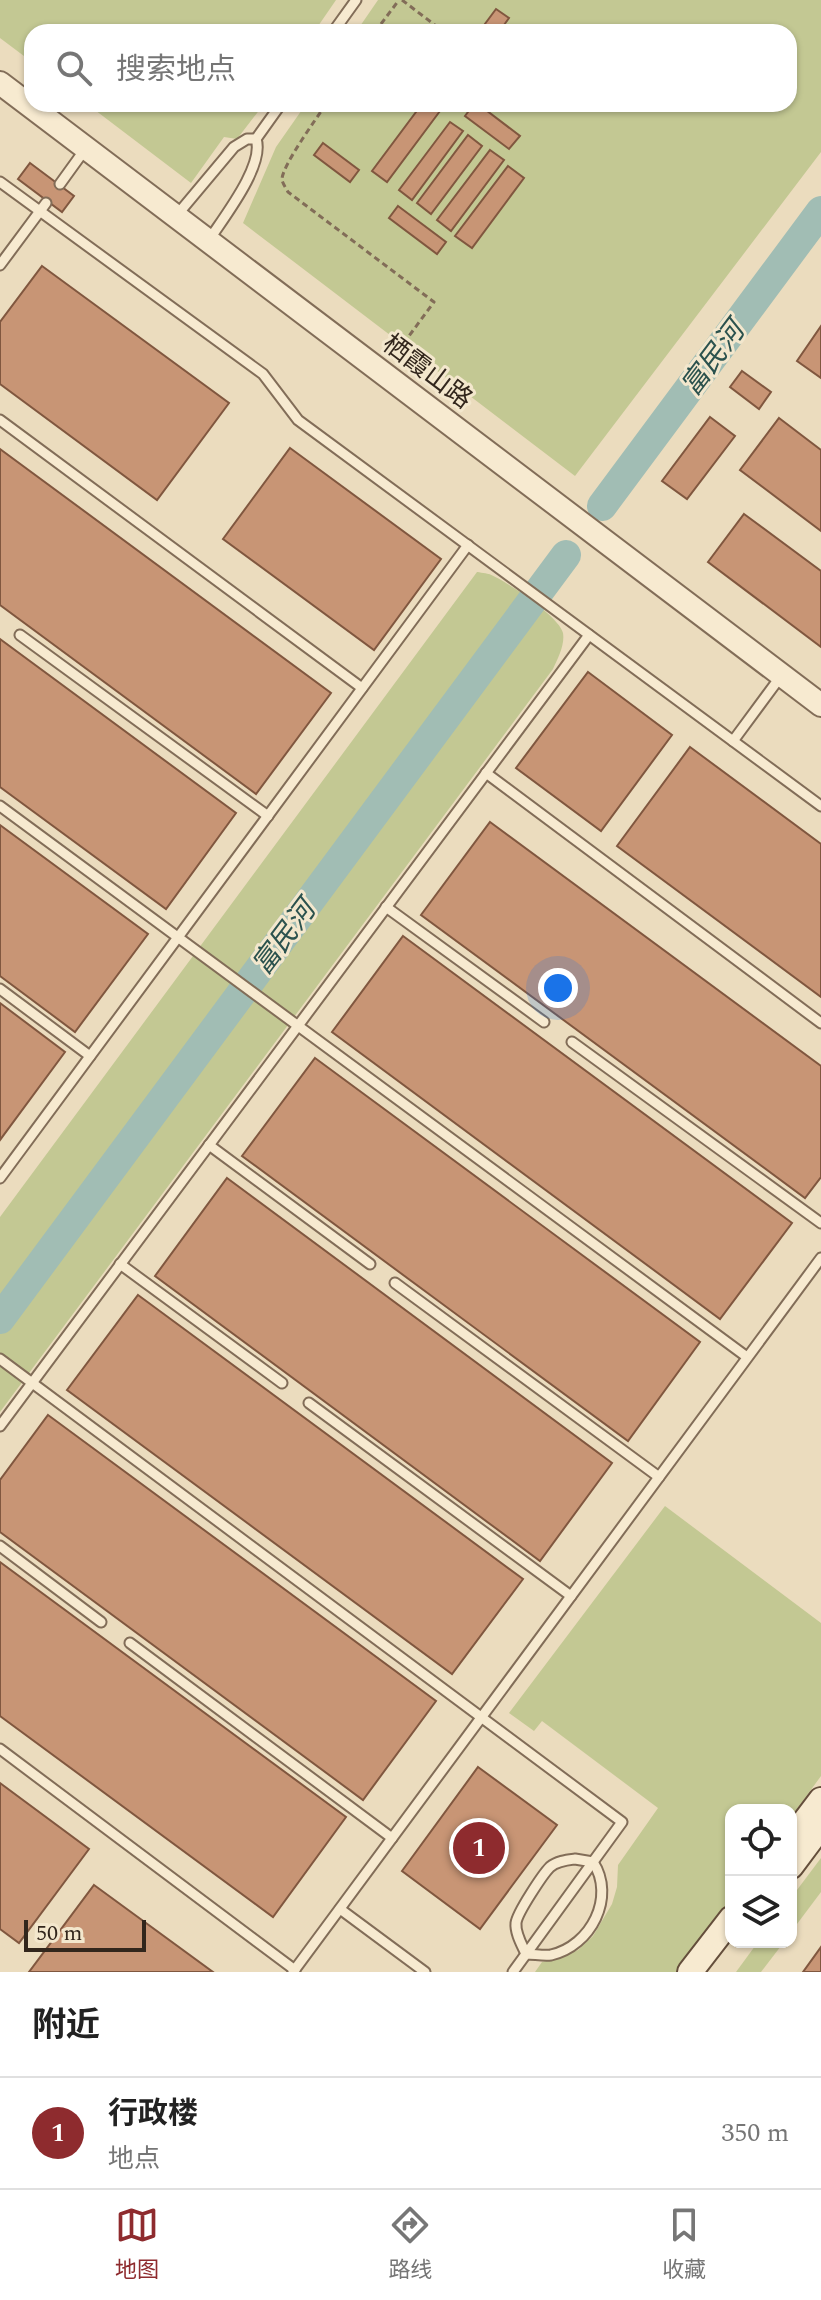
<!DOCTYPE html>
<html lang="zh">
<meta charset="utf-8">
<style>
body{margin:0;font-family:Spectral,"Noto Sans SC",serif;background:#f6f6f6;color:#222}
.controls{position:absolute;right:24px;bottom:24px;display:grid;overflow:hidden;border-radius:16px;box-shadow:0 2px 6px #0004}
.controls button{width:72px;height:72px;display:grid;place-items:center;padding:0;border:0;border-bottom:2px solid #e0e0e0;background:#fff;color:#222;font:40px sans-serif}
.scale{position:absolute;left:24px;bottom:20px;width:122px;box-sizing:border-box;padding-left:8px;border:4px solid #32261c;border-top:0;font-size:22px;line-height:28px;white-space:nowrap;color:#32261c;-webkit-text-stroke:6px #f3e7cd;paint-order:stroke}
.you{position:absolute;left:558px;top:988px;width:28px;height:28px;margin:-20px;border:6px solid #fff;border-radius:50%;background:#1a73e8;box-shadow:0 0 0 12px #1a73e833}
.badge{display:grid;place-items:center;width:52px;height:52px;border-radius:50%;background:#8e2b2e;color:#fff;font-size:26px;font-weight:700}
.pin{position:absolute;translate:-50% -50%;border:4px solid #fff;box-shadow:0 2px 8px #0006}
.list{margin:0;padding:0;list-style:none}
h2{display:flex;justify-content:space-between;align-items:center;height:104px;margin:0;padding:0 32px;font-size:34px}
h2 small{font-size:26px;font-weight:400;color:#767676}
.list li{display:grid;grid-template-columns:52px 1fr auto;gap:24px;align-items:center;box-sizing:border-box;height:112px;padding:0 32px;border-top:2px solid #e0e0e0}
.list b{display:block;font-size:30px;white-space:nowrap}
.list p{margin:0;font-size:26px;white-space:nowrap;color:#767676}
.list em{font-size:26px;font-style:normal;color:#767676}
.icon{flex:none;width:44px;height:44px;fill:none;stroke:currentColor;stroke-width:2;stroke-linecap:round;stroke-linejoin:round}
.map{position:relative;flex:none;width:821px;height:1972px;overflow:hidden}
.search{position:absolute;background:#fff;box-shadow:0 2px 6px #0004;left:24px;right:24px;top:24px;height:88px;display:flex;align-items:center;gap:20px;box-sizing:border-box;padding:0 28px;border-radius:24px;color:#767676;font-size:30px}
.sheet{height:216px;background:#fff}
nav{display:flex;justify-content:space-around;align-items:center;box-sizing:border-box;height:112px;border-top:2px solid #e0e0e0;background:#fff;font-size:22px;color:#767676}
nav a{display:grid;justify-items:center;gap:4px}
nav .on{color:#8e2b2e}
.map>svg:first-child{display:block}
</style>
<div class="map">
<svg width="821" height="1972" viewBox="0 0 821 1972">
<rect width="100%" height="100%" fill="#ebdcbe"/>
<g fill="#c3c893">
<polygon points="0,0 336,0 314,32 32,32 32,62 0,38"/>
<polygon points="378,0 821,0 821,152 575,476 243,223 276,147 306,104 789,104 789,32 356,32"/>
<polygon points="87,104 264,104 237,139 224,137 191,183"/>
<path d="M477,572C478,572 489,574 489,574C505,580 560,617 563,633C565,645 558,658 553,669L0,1412V1217Z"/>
<polygon points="665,1506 821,1623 821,1776 791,1817 791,1810 731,1810 731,1899 678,1972 535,1972 542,1962 560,1958 578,1950 593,1936 612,1904 617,1887 618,1865 658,1808 542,1721 534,1731 509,1713"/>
<polygon points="821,1858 821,1892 791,1932 791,1898"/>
<polygon points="758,1942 784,1942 761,1972 736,1972"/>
</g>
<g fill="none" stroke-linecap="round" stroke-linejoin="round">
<g stroke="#a1bdb4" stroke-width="30">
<polyline points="602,506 821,211"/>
<polyline points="0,1319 566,555"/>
</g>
</g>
<g fill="#c89575" stroke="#80573f" stroke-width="2">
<polygon points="496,9 509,18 499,32 479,32"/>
<polygon points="422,104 431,104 440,111 387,182 372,171"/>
<polygon points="474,104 478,104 520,136 509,149 465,116"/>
<polygon points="450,122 463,131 412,200 399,190"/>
<polygon points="468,135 482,146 431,214 417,203"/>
<polygon points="323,143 359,170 350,182 314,155"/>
<polygon points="490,150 504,160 451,231 437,220"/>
<polygon points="30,163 74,196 62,212 18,179"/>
<polygon points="508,166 524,178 472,248 455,236"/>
<polygon points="398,206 446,242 437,254 389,218"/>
<polygon points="42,266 229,403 157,500 0,384 0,322"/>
<polygon points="821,326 821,378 797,361"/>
<polygon points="742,371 771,392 759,409 730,387"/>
<polygon points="710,417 735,436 687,499 662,481"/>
<polygon points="779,418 821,450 821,531 740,470"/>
<polygon points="290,448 441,559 374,650 223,539"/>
<polygon points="0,449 331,693 256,794 0,605"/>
<polygon points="744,514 821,571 821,647 708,562"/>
<polygon points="0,639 236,813 166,909 0,787"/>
<polygon points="588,672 672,735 601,831 516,768"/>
<polygon points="690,747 821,844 821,997 617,846"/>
<polygon points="490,822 821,1066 821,1177 805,1198 421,915"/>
<polygon points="0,825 148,934 75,1032 0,976"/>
<polygon points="403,936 792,1223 720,1319 332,1032"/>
<polygon points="0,1003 65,1052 0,1140"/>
<polygon points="315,1058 700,1342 628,1441 242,1156"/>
<polygon points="227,1178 612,1463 540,1561 155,1276"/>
<polygon points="138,1295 523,1579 452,1674 67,1390"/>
<polygon points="48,1415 436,1701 363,1800 0,1532 0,1480"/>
<polygon points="0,1562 346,1817 273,1917 0,1716"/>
<polygon points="478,1767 557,1825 480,1929 402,1871"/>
<polygon points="0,1783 89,1849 19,1943 0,1929"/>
<polygon points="94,1885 213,1972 29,1972"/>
<polygon points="821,1947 821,1972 803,1972"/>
</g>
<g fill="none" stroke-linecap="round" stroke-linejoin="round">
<g stroke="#826d58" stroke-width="13">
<g id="service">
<polyline points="333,32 356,0"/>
<polyline points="256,139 281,104"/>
<polyline points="0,182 263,374 298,420 821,806"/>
<polyline points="60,184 86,148"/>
<path d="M177,215L234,147L247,139H256C265,165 224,217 209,240"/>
<polyline points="0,265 46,203"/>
<polyline points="0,420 362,688"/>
<polyline points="20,635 268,816"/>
<polyline points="733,741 781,676"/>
<polyline points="486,773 821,1023"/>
<polyline points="0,806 747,1357"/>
<polyline points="386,907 544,1022"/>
<polyline points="0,989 90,1056"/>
<polyline points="572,1042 821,1223"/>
<polyline points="209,1145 370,1264"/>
<polyline points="0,1178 468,545"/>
<polyline points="120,1264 282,1383"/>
<polyline points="395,1283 659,1477"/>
<polyline points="0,1359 622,1822 513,1972"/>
<polyline points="309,1403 571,1596"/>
<polyline points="0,1426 589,635"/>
<polyline points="0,1546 101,1622"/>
<polyline points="130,1643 392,1838"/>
<polyline points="0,1749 295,1970"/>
<path d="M575,1859L593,1862C616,1897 591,1946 551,1955C543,1956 534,1954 526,1954C522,1945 515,1933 516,1923C517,1913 543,1874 550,1867C557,1861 567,1860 575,1859Z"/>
<polyline points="340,1909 425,1972"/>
<polyline points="293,1972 821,1258"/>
</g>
</g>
<g stroke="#826d58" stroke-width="26">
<polyline id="tertiary" points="0,83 821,705"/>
</g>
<g stroke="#644e3b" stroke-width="28">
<g id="secondary">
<polyline points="793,1837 821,1800"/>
<polyline points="791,1866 821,1826"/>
<polyline points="690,1972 731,1919"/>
</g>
</g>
<g stroke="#826d58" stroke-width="3" stroke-dasharray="6 4" stroke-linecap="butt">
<polyline points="402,0 444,32"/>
<polyline points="375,32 399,0"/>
<path d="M326,104C317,118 281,167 282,180C283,184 286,188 288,192L434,302L392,359"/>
</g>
<use href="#service" stroke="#f7ead0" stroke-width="9"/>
<use href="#tertiary" stroke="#f7ead0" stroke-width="22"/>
<use href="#secondary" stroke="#f7ead0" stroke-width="24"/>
</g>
<g text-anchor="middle" stroke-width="6" stroke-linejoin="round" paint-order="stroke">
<g font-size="26" fill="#32261c" stroke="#f3e7cd">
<text transform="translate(428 371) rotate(37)" y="9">栖霞山路</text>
</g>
<g font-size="28" font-style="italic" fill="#2b524e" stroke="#f3e7cd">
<text transform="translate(712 358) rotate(-53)" y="10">富民河</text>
<text transform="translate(283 937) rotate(-53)" y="10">富民河</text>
</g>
</g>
</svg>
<div class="controls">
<button><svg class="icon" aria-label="locate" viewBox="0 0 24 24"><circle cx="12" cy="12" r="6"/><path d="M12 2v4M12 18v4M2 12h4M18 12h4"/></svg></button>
<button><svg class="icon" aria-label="layers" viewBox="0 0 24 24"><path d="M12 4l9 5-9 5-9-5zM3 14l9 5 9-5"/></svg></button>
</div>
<div class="scale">50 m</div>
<div class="you"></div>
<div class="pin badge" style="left:479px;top:1848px">1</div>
<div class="search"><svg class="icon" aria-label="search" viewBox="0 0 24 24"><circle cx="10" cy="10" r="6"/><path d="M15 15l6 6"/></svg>搜索地点</div>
</div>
<section class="sheet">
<h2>附近<small></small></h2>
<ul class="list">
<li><span class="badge">1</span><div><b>行政楼</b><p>地点</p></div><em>350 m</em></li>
</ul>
</section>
<nav>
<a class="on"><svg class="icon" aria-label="map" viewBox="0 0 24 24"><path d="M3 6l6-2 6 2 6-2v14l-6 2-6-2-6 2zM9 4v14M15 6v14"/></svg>地图</a>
<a><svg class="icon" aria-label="directions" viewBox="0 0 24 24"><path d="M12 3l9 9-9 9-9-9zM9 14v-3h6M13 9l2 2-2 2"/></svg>路线</a>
<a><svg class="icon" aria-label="saved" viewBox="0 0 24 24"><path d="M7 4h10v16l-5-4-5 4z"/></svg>收藏</a>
</nav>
